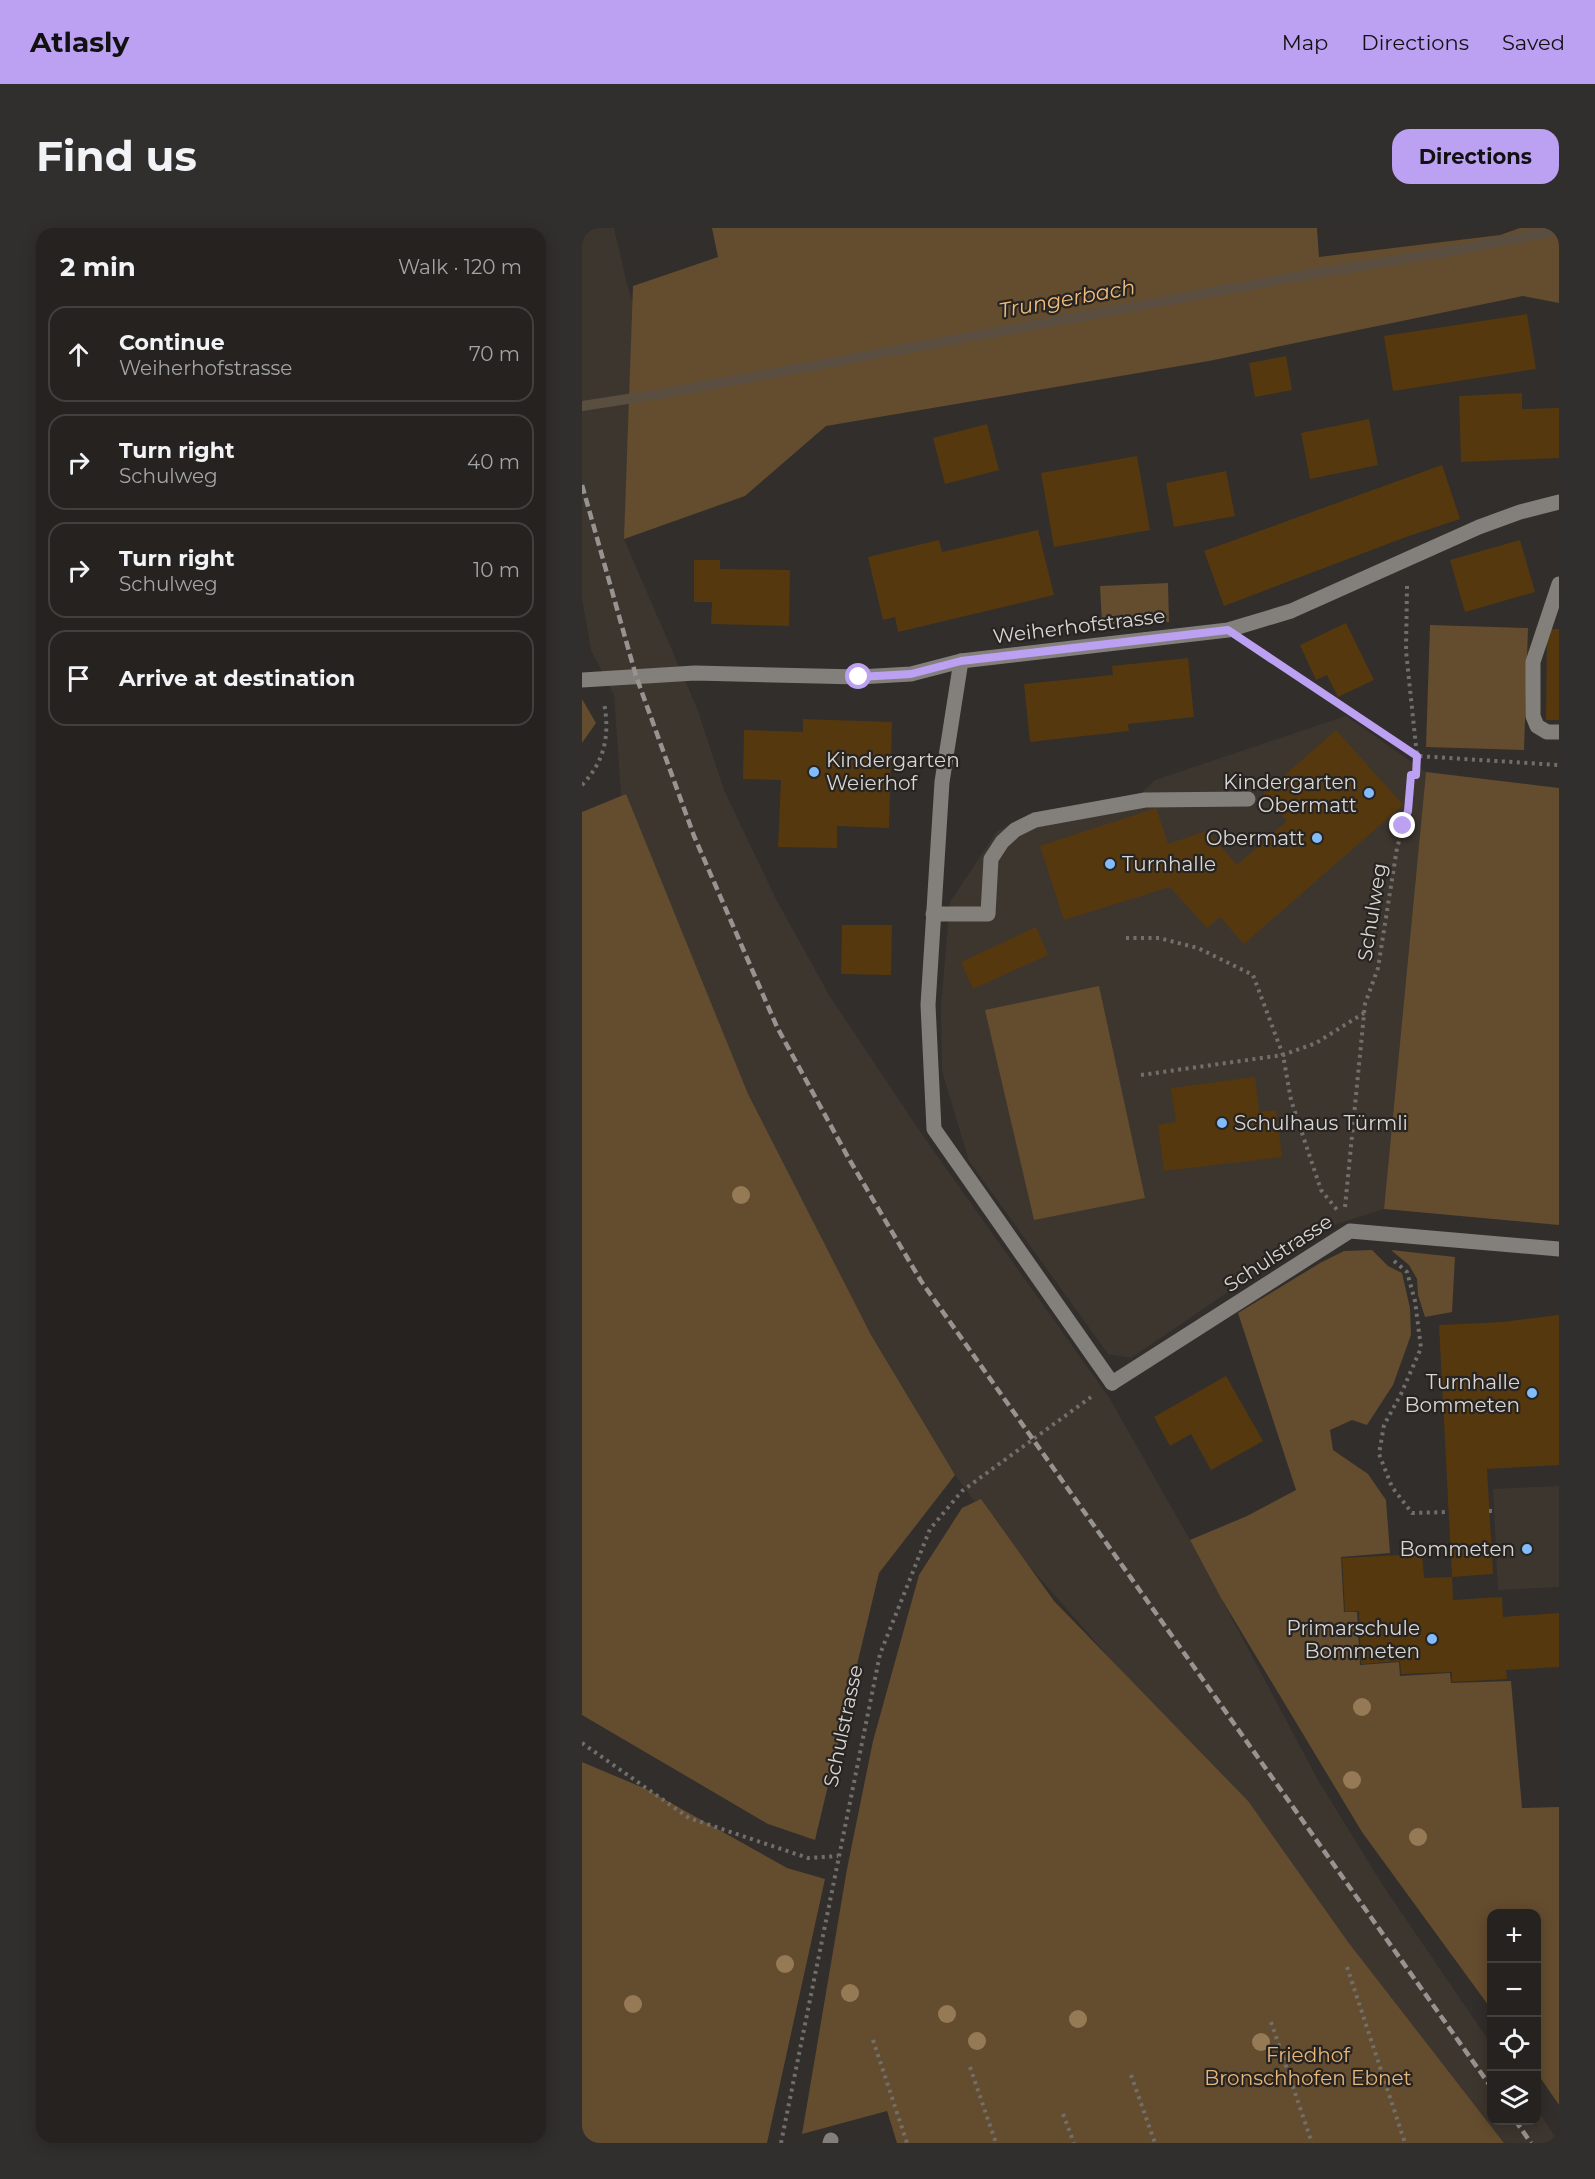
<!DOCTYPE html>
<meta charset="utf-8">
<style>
body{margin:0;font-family:Montserrat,sans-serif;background:#312f2d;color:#f1f3f6}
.controls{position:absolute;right:18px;bottom:18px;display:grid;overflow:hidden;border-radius:12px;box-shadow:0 3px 15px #0003}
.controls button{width:54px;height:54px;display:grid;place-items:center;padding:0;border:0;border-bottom:2px solid #423f3e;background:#252220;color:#f1f3f6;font:30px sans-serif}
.stop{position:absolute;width:18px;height:18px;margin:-14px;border:4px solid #bca0f2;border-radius:50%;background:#fff}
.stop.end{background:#bca0f2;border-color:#fff;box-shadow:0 2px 6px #0008}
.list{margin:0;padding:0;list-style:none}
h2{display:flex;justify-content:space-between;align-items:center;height:78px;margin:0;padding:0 24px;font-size:26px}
h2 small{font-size:20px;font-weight:400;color:#a3a4a5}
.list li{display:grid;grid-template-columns:39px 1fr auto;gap:18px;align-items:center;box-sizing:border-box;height:96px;margin:0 12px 12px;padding:0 12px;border:2px solid #423f3e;border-radius:18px}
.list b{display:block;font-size:22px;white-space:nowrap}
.list p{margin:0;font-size:20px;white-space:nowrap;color:#a3a4a5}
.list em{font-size:20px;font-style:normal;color:#a3a4a5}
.icon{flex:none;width:33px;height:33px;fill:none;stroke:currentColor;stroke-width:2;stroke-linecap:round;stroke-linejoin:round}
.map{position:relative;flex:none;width:977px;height:1915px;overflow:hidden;border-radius:18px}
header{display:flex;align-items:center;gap:36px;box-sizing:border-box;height:84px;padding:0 30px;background:#bca0f2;color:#111}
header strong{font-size:28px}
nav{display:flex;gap:33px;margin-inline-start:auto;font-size:21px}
.intro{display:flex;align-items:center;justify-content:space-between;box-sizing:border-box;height:144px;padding:0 36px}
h1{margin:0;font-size:42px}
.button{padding:15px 27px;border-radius:18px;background:#bca0f2;color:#111;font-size:21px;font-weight:700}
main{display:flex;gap:36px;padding:0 36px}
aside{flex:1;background:#252220;border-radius:18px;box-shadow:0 3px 15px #0003}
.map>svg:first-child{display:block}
</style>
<header>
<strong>Atlasly</strong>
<nav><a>Map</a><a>Directions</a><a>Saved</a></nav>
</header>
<div class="intro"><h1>Find us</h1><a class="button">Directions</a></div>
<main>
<aside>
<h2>2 min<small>Walk · 120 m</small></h2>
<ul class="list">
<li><svg class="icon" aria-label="ahead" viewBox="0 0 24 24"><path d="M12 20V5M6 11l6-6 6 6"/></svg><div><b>Continue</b><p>Weiherhofstrasse</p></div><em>70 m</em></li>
<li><svg class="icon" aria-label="right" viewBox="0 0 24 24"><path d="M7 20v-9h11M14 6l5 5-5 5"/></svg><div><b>Turn right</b><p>Schulweg</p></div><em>40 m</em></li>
<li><svg class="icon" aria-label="right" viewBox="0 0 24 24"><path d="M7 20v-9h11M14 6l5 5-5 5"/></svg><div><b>Turn right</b><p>Schulweg</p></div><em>10 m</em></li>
<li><svg class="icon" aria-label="arrive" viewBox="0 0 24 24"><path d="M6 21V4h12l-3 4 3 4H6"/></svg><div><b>Arrive at destination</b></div></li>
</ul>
</aside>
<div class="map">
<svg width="977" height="1915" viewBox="0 0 977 1915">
<rect width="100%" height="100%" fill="#312e2b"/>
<g fill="#3d362e">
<polygon points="0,0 32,0 44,52 75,152 42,311 115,480 142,562 194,671 247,767 339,905 528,1171 608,1312 736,1552 800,1656 909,1816 909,1892 954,1892 955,1881 977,1915 922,1915 668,1590 404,1289 373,1247 253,1066 40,580 32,467 9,422 0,371"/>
<polygon points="764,488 844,544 802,981 739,1001 549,1130 526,1126 387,933 360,843 359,778 368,674 415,603 451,584 557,568 573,552"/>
<polygon points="977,1258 977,1359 916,1362 911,1261"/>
</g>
<g fill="#644c2f">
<polygon points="130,0 735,0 737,29 918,7 938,0 977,0 977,75 941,68 627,133 244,198 163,268 42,311 51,58 136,29"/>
<polygon points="586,355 587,394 520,396 518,358"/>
<polygon points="848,397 946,400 942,522 844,519"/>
<polygon points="0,471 14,495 0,515"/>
<polygon points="844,544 977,560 977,997 802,981"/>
<polygon points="44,566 166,866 289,1107 373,1247 297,1345 233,1612 186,1596 0,1487 0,584"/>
<polygon points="517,758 563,970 452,992 403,782"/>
<polygon points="790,1022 806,1038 820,1045 828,1080 829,1107 811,1157 785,1197 770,1192 748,1202 751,1222 786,1246 804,1272 808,1325 759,1329 762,1384 775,1384 778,1437 817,1434 818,1448 868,1445 869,1455 929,1453 940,1580 977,1579 977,1877 955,1845 954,1686 909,1686 909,1781 780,1604 639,1370 608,1312 665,1288 714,1262 656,1085 738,1035 762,1023"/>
<polygon points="809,1022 873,1029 870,1084 843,1089 836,1067 835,1051 827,1037"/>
<polygon points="399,1271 472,1373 666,1573 766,1714 922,1915 315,1915 305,1883 220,1906 265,1641 291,1513 337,1347 380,1280"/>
<polygon points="0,1534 64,1561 205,1640 243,1651 185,1915 0,1915"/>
</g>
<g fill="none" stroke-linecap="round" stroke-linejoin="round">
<polyline stroke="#5a4e41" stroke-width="10" points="0,178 84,165 712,49 880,21 977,2"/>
</g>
<g fill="#56380f">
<polygon points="945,86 954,141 811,163 802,108"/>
<polygon points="704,128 710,162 673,169 667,135"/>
<polygon points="940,165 940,181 977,180 977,230 879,234 877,168"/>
<polygon points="787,191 796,237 728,251 719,205"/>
<polygon points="405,196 417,242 363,256 351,210"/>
<polygon points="555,228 568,302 472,319 459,245"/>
<polygon points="860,237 878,291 824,309 642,378 622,323"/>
<polygon points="644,243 653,288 592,299 584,255"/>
<polygon points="456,302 472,367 316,404 313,389 301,392 286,329 357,312 360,324"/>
<polygon points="938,312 953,364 883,384 868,332"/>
<polygon points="112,332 138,332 138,341 208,342 207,398 129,396 130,374 112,374"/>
<polygon points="764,395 792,452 756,469 745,447 734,452 718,417"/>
<polygon points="965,401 977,401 977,492 964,492"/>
<polygon points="606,430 612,489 546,496 547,503 448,514 442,456 531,447 530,438"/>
<polygon points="221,491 310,494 307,600 255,598 255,620 196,619 199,552 161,551 162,502 221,504"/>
<polygon points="754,502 821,577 662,716 638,689 625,700 588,659 482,692 458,618 574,580 586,616 625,603 655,637 705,593 681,566"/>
<polygon points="260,697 310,697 309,747 259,746"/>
<polygon points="454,699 466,727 391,761 379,734"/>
<polygon points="673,849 677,884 694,882 700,929 582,943 576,897 594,894 589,860"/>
<polygon points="977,1087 977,1237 905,1241 911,1346 870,1349 857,1097 920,1094"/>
<polygon points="644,1148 681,1213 629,1242 609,1206 588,1218 572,1189"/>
<polygon points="840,1326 842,1350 870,1349 871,1372 920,1369 921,1389 977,1385 977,1439 924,1442 925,1451 870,1454 870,1444 819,1446 818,1433 779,1436 777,1383 763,1384 760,1330"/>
</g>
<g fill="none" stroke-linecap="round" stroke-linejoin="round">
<g stroke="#716f6c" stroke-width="4" stroke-dasharray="3 4.5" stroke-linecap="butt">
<polyline points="675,421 835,528 977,537"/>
<path d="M0,557C23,533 28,507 22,475"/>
<polyline points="544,710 577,710 616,720 671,747 701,827 709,872 739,962 756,983"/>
<polyline points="559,847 701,827 734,815 782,785"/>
<polyline points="763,979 783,776 796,740 815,620 826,583 829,547 834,547 835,528 824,423 825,358"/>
<polyline points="812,1033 825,1044 833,1073 839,1120 819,1166 802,1197 797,1226 810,1259 830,1285 867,1284"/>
<polyline points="907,1283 912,1283"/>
<polyline points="0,1515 107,1590 226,1630 256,1628"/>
<polyline points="765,1739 823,1915"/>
<polyline points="689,1794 730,1915"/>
<polyline points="291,1812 325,1915"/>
<polyline points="388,1839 414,1915"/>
<polyline points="549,1847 573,1915"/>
<polyline points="481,1886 492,1915"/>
<polyline points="199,1915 298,1426 348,1301 380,1263 509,1169"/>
</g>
<g stroke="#83807c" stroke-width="15">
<polyline points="977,356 951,434 951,488 955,498 965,504 977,504"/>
<polyline points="379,433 360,554 346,777 352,901 530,1155"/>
<polyline points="351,686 406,686 409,631 420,614 433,602 453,592 563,572 666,571"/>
<polyline points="248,1915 249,1912"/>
</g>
<g stroke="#83807c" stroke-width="15">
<polyline points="0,452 113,445 277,449 329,446 379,433 646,402 709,383 897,299 938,284 977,274"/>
<polyline points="530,1155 768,1003 977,1021"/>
</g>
<g stroke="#969391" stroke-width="4.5" stroke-dasharray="9 4.5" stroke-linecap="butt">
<polyline points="0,257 54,448 112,608 195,799 267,931 339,1053 909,1859"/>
<polyline points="933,1892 949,1915"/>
</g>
</g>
<g fill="#967955">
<circle cx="159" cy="967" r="9"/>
<circle cx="780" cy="1479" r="9"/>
<circle cx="770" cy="1552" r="9"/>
<circle cx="836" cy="1609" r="9"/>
<circle cx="203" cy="1736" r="9"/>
<circle cx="268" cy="1765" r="9"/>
<circle cx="51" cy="1776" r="9"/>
<circle cx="365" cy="1786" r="9"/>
<circle cx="496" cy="1791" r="9"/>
<circle cx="395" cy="1813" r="9"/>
<circle cx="679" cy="1814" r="9"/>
</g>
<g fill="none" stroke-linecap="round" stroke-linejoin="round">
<polyline stroke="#bca0f2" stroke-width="8" points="277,449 329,446 379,433 646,402 835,528 834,547 829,547 826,583 821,598"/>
</g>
<g fill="#82bcfa" stroke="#272421" stroke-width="2">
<circle cx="232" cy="544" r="6"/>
<circle cx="787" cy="565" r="6"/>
<circle cx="735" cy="610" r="6"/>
<circle cx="528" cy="636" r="6"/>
<circle cx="640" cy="895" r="6"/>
<circle cx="950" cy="1165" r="6"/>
<circle cx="945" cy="1321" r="6"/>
<circle cx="850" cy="1411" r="6"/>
</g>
<g text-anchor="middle" stroke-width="4.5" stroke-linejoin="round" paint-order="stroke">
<g font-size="20" fill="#d8d6d4" stroke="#272421">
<text transform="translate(497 398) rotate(-7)" y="7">Weiherhofstrasse</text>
<text transform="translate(790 684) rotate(-81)" y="7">Schulweg</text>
<text transform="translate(696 1025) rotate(-33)" y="7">Schulstrasse</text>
<text transform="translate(261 1498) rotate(-78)" y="7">Schulstrasse</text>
</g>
<g font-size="20" fill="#d8d6d4" stroke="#272421" text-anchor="end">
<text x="244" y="539" text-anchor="start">Kindergarten<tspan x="244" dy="23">Weierhof</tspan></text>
<text x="775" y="561">Kindergarten<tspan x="775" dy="23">Obermatt</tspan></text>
<text x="723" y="617">Obermatt</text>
<text x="540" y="643" text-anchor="start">Turnhalle</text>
<text x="652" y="902" text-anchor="start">Schulhaus Türmli</text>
<text x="938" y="1161">Turnhalle<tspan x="938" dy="23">Bommeten</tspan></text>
<text x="933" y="1328">Bommeten</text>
<text x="838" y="1407">Primarschule<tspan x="838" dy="23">Bommeten</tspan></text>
</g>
<g font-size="20" fill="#e9b678" stroke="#272421">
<text x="726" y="1834">Friedhof<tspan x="726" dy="23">Bronschhofen Ebnet</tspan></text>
</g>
<g font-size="21" font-style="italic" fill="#f0bc7e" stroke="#272421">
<text transform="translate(485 71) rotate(-10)" y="7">Trungerbach</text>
</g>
</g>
</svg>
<div class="controls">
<button>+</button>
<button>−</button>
<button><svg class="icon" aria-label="locate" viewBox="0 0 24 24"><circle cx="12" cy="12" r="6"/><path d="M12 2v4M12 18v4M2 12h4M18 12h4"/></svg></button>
<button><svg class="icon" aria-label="layers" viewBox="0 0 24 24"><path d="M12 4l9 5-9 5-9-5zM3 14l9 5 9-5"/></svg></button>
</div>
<div class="stop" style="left:277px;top:449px"></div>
<div class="stop end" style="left:821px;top:598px"></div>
</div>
</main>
